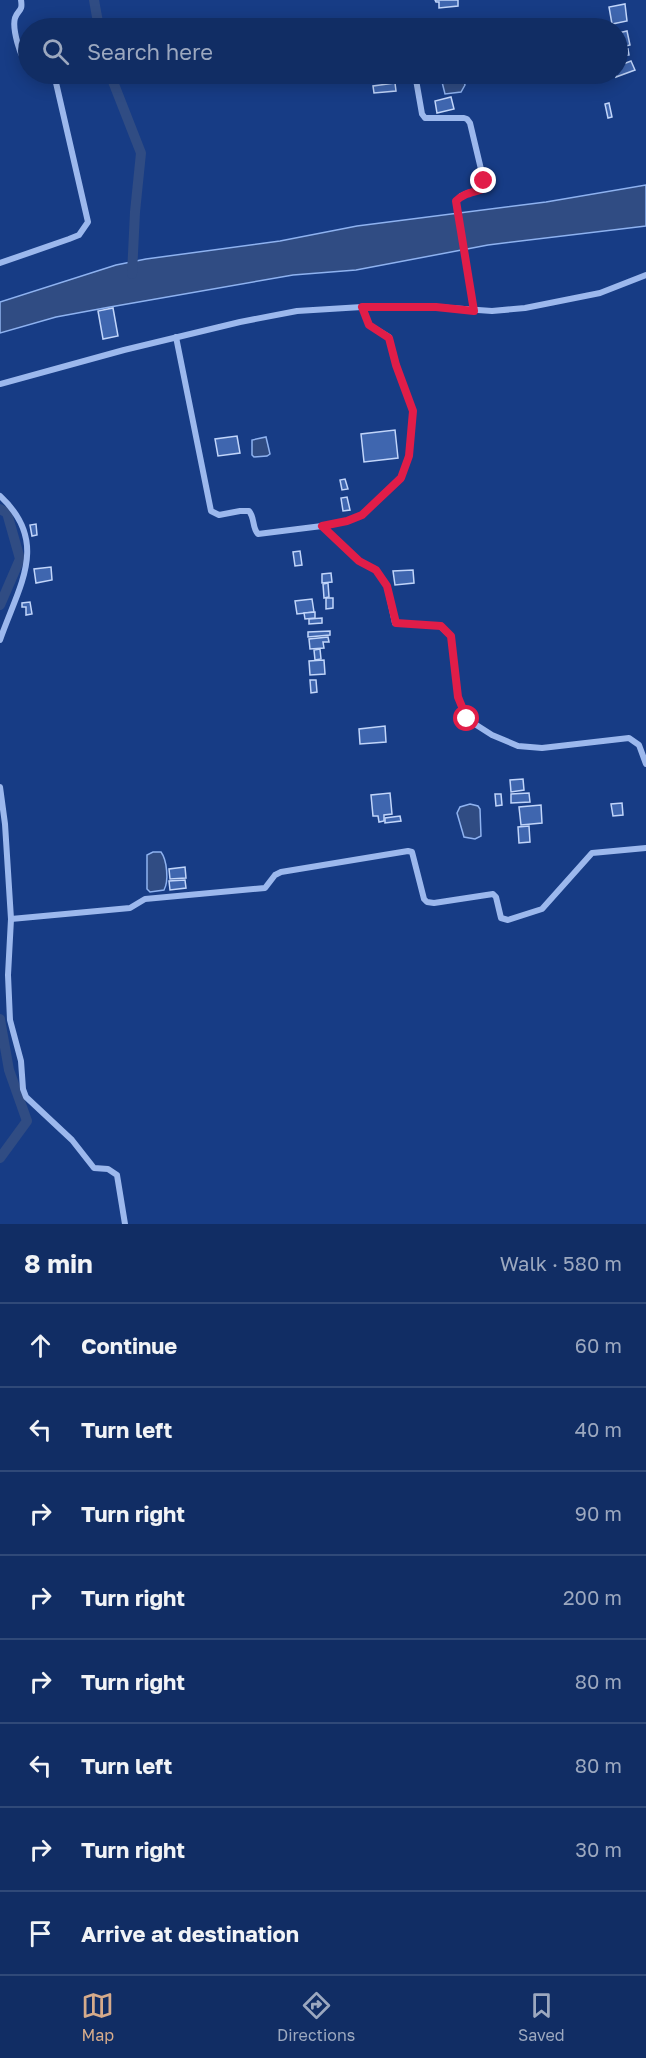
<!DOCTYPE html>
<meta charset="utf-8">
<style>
body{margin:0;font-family:"Golos Text",sans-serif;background:#1e396d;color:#f1f3f6}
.stop{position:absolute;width:18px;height:18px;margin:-14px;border:4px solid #e11d48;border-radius:50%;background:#fff}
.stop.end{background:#e11d48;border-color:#fff;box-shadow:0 2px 6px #0008}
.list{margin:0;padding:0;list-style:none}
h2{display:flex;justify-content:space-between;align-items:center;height:78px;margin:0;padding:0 24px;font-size:26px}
h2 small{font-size:20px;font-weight:400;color:#9ca8bf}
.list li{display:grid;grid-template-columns:39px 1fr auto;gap:18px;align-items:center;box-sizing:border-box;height:84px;padding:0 24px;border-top:2px solid #304978}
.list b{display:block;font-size:22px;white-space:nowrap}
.list em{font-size:20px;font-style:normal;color:#9ca8bf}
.icon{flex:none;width:33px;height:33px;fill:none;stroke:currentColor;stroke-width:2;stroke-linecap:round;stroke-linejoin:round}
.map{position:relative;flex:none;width:646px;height:1224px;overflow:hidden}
.search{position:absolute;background:#112d64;box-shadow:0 3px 15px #0003;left:18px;right:18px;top:18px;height:66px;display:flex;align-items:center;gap:15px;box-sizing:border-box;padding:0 21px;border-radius:33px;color:#9ca8bf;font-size:22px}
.sheet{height:750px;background:#112d64}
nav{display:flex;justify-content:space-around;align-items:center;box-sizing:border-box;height:84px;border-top:2px solid #304978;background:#112d64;font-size:16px;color:#9ca8bf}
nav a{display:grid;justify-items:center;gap:3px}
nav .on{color:#d6ab8b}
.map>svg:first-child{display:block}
</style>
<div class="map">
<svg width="646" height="1224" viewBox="0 0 646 1224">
<rect width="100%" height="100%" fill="#173c85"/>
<g fill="#304c83" stroke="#8eb2f0" stroke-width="1.5">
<polygon points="440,74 462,74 465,85 461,92 445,94"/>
<polygon points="646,185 646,226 488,245 356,270 293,275 110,307 56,317 0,333 0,302 116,265 146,259 280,241 357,226 546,202"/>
<polygon points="266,437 270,454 267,456 254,457 252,455 252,440"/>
<polygon points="470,804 478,806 480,809 481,836 475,839 464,837 457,813 460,807"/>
<path d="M153,852H161C167,860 169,881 164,890L150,892L147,889V855Z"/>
</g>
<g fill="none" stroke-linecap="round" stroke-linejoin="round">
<g stroke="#304c83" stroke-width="10">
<polyline points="94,0 99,28"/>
<polyline points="110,74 141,153 135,212 132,274"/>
<polyline points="0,509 7,513 20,559 0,605"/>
<polyline points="0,1019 9,1070 27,1121 0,1158"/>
</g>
</g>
<g fill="#3f66af" stroke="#c1d5fa" stroke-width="1.5">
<polygon points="435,0 458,0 458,6 439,8 439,2 436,2"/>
<polygon points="625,4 627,21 612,24 609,7"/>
<polygon points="627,31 630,45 618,48 618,33"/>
<polygon points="628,49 629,55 618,57 618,51"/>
<polygon points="631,61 635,70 616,77 618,66"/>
<polygon points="383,74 392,74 394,82 384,84"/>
<polygon points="382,75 383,82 374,83 373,77"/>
<polygon points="395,83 396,91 374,93 373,86"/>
<polygon points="451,97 454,109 437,113 435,101"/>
<polygon points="609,103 612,117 608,118 605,104"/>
<polygon points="113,308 118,336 103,339 98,311"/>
<polygon points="395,430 398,458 364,462 361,434"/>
<polygon points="237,436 240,453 218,456 215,439"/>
<polygon points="345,479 348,489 342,490 340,480"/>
<polygon points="347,497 350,510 343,511 341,498"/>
<polygon points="36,524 37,535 32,536 30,525"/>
<polygon points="300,551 302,565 295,566 293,552"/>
<polygon points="51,567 52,580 36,583 34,569"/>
<polygon points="413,570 414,583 395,585 393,571"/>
<polygon points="331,573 332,582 322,583 322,574"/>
<polygon points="328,583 329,597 324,598 323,584"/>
<polygon points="326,598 333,598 333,608 326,609"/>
<polygon points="312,599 314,612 297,614 295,601"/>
<polygon points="30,602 32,614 26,615 26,607 22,607 22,603"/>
<polygon points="315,612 315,618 305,619 304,613"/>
<polygon points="322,618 322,623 309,624 309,619"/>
<polygon points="330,631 330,635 308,637 308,632"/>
<polygon points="328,637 329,642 323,642 324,648 310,649 309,639"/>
<polygon points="320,649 321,659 315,660 314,650"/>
<polygon points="324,660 325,674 310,675 309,661"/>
<polygon points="310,680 316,680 317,692 311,693"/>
<polygon points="385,726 386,742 360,744 359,729"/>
<polygon points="523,779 524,790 511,792 510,780"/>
<polygon points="390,793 392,814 384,815 384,821 379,822 378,816 373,816 371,795"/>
<polygon points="529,793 530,802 511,803 511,794"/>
<polygon points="495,794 501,794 502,805 496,806"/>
<polygon points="622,803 623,815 613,816 611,804"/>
<polygon points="541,805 542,823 521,825 519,807"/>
<polygon points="400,816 401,821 385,823 385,818"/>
<polygon points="529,826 530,842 519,843 518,827"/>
<polygon points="185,867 186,878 170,879 169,869"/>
<polygon points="185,880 186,888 170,890 169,881"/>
</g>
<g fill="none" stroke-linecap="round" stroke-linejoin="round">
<g stroke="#9cb8ed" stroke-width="6">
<path d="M21,0C23,12 18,9 15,18C12,28 20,58 28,65"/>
<polyline points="407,24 407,28"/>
<polyline points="415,74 422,114 425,118 464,118 467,119 470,123 485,186 483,189 468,193 461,196 456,201 474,311"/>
<polyline points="0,263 69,239 79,235 88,222 54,74"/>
<polyline points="362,307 369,325 389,337 396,365 413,411 409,456 401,478 362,515 347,521 322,526 359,561 376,570 387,586 395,623 440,626 451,636 458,697 467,719 492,735 518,746 542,748 629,738 639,745 646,764"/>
<path d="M176,337L211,511L219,515L240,511H249C255,518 252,528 258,534L322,526"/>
<polyline points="0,384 124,350 240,322 297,311 362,307 436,307 492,311 525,308 600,293 646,275"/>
<path d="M0,496C51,543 18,587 0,640"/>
<polyline points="0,787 5,824 11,919 8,975 10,1020 21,1061 23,1089 26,1097 72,1140 94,1168 108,1169 117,1175 125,1224"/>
<polyline points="11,919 130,908 145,899 265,888 275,875 281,872 408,851 412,852 424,899 427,902 434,903 493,894 496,897 501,918 508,920 542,909 592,853 646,848"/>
</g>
</g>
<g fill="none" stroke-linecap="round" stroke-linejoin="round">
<path stroke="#e11d48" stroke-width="8" d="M467,719L458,697L451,636L441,626L396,623L387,586L376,570L359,561L322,526L347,521L362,515L401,478L409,456L413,411L396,365L389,338L369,325L362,307H436L474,311L456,201C464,193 472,193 483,189L484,181"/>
</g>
</svg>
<div class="stop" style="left:467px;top:719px"></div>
<div class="stop end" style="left:484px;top:181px"></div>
<div class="search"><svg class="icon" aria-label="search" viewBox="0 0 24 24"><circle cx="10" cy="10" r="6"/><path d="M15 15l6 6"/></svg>Search here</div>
</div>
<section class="sheet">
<h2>8 min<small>Walk · 580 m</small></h2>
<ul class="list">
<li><svg class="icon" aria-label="ahead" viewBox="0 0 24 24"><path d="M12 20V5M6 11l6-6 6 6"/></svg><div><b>Continue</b></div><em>60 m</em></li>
<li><svg class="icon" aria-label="left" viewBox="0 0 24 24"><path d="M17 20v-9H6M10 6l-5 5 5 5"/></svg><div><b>Turn left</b></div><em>40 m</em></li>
<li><svg class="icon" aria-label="right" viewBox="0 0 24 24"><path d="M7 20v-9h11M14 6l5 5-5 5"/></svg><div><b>Turn right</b></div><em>90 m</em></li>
<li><svg class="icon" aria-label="right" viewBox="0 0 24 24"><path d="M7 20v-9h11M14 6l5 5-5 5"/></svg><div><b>Turn right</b></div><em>200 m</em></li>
<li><svg class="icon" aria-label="right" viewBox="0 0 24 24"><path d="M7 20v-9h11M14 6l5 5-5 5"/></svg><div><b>Turn right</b></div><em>80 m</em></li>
<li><svg class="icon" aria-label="left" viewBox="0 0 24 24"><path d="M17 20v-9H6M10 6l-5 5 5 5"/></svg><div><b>Turn left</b></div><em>80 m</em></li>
<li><svg class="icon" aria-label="right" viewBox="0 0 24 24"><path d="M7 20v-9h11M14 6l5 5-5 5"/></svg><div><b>Turn right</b></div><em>30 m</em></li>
<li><svg class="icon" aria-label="arrive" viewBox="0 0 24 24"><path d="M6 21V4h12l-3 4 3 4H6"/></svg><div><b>Arrive at destination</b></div></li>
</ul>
</section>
<nav>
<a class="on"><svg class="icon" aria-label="map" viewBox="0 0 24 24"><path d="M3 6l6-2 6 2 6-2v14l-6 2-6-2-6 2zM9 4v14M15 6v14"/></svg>Map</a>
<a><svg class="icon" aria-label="directions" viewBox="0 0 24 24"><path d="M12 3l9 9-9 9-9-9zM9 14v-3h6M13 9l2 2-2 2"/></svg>Directions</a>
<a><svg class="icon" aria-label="saved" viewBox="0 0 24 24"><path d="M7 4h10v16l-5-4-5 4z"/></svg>Saved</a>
</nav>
